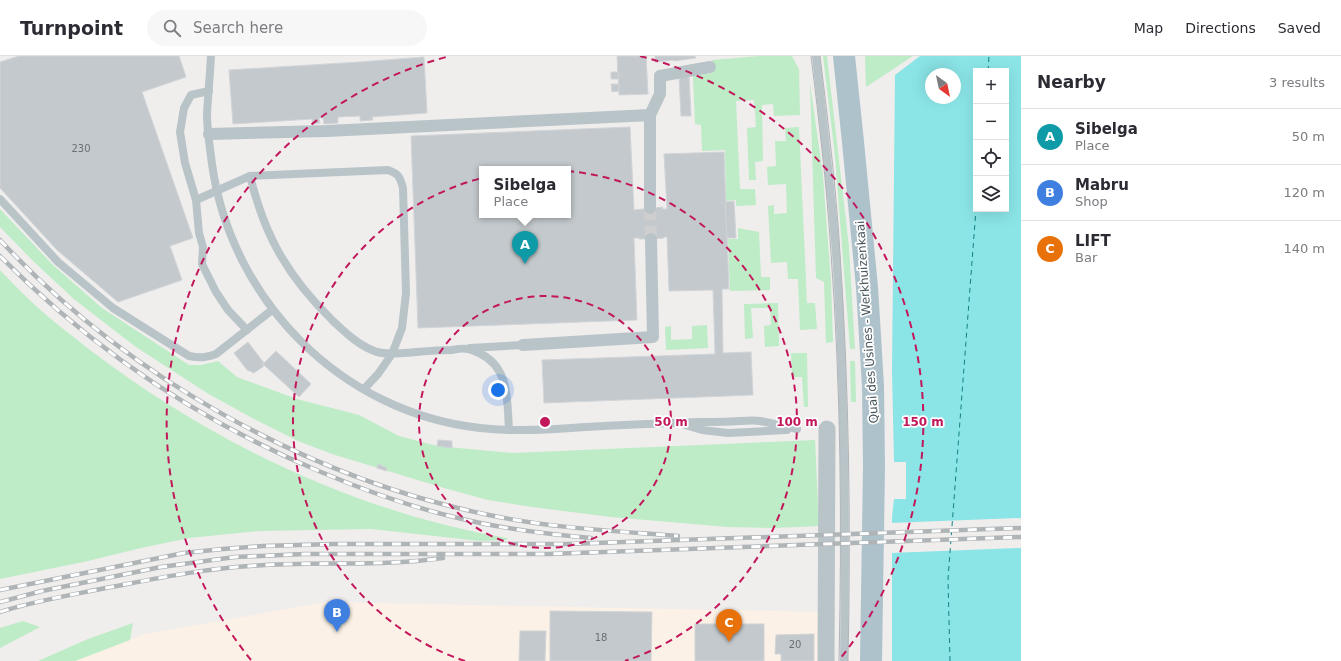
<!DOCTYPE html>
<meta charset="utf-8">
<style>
body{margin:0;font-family:"DejaVu Sans",sans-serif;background:#f7f7f7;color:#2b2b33}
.controls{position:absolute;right:12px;top:12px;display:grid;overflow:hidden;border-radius:0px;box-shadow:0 4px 16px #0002}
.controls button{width:36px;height:36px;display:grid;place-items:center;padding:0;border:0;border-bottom:1px solid #e1e1e2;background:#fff;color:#2b2b33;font:20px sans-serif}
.compass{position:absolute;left:925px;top:12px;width:36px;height:36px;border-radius:50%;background:#fff;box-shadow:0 4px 16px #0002;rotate:147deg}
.you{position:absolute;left:498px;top:334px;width:14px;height:14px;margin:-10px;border:3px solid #fff;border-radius:50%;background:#1a73e8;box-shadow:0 0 0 6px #1a73e833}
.badge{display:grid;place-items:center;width:26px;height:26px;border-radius:50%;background:#2191d6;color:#fff;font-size:13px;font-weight:700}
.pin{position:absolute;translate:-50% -33px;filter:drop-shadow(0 1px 2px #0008)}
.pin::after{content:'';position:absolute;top:21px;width:14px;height:12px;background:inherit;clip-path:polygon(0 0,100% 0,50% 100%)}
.popup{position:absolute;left:479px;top:110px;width:92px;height:52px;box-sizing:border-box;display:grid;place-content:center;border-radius:0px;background:#fff;filter:drop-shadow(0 1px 3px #0005);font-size:13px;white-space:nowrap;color:#7c7c81}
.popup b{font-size:15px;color:#2b2b33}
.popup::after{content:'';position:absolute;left:50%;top:100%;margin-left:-8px;border:8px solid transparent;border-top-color:#fff}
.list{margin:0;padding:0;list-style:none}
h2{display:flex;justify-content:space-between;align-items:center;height:52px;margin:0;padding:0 16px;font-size:17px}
h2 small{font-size:13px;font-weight:400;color:#7c7c81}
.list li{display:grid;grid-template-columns:26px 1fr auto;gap:12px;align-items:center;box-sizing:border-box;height:56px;padding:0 16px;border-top:1px solid #e1e1e2}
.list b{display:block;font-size:15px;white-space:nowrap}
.list p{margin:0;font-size:13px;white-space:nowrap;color:#7c7c81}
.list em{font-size:13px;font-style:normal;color:#7c7c81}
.icon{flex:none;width:22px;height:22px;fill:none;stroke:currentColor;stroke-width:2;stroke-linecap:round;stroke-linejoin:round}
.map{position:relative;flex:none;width:1021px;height:605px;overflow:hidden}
header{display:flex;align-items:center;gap:24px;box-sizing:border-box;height:56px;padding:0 20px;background:#fff;border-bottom:1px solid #e1e1e2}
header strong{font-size:19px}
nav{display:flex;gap:22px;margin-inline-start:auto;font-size:14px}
.search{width:280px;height:36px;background:#f7f7f7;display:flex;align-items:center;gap:10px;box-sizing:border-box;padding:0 14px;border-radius:22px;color:#7c7c81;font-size:15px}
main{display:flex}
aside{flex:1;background:#fff}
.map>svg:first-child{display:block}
</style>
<header>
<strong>Turnpoint</strong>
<div class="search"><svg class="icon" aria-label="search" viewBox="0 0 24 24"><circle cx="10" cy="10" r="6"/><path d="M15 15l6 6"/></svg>Search here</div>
<nav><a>Map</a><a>Directions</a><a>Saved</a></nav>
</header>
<main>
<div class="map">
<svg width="1021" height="605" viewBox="0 0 1021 605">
<rect width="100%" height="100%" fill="#f0eded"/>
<polygon fill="#fbf1e6" points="326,546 826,556 824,605 75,605 145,578"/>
<g fill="#bdecc6">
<polygon points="759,0 792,0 799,13 800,59 774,60 773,48 762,49 763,105 755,106 756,124 749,124 747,72 756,71 754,44 736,45 740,133 755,133 756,149 736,150 736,144 726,145 725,94 702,95 701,69 695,68 693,20 713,17 712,4"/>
<polygon points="823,0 827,0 849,191 855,293 850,293 835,100"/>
<polygon points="865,0 913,0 866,31"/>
<polygon points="810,27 823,120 831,226 833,286 826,287 824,226 816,222"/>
<polygon points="799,71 807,247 815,247 817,273 800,274 798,223 788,223 787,206 771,207 768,150 774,149 774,158 787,157 786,128 768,129 767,111 776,110 775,85 786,85 785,72"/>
<polygon points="0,153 53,209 102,252 189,309 201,309 218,305 237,321 297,343 359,359 399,380 437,390 513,397 815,384 819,470 774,472 728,471 611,461 532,451 488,444 444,432 332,398 298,385 254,363 207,337 136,291 75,244 34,206 0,171"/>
<polygon points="738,172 759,176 761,221 770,221 770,234 730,235 728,183 738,183"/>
<path d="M0,214C18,233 37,252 57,268C68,277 79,285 90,294C212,387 356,456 507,482V484L480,485L371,473L259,475L189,482L141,492L88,505L0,523Z"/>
<polygon points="778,247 779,290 765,291 764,270 771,269 770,252 751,252 753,282 745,283 744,248"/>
<polygon points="707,269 708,292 666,294 665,271 671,270 671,284 692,283 692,270"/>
<polygon points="791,297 807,297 808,351 804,351 802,321 792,321"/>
<polygon points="850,305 855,305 856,346 851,346"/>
<polygon points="23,565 40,571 0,592 0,572"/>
<polygon points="133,567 130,584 75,605 38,605 88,583"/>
</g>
<path fill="#8be5e7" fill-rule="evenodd" d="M920,0H1021V605H892V461L894,443H906V406H894L892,315L895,19ZM976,15H1006V153H976ZM931,18H955V42H931Z"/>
<polygon fill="#f0eded" points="1021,462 1021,492 890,497 890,467"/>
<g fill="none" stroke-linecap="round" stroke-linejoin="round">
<g stroke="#138083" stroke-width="1" stroke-dasharray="5 4" stroke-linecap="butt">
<polyline points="988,15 989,0"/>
<polyline points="950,605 948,523 976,153"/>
</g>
</g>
<g fill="#c4c9cd" stroke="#d1d5d8" fill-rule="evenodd">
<polygon points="19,0 179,0 186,21 142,36 193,182 170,190 182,224 118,246 57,194 0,132 0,6"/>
<polygon points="617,0 646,0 648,38 619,39"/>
<polygon points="655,0 695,0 696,2 674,5 674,4 655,6"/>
<polygon points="424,1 427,57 372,61 373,64 360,65 360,60 338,61 338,67 324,68 323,62 319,62 320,67 313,68 312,63 233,68 229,14 359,6"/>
<polygon points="611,16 618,16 619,23 611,23"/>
<polygon points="689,19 691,60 681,60 679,21"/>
<polygon points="611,28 619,28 619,35 612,36"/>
<path d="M630,71L634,154L663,151L662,153H667L664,98L724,96L729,233H722L723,297L751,296L753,339L544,347L542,304L715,298L713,234L669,235L667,181H664V182L651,183H639V182H634L637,264L418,272L411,80ZM482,113H568V159H482Z"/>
<polygon points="734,145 736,182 727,182 725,146"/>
<polygon points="248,286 264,307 262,308 264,310 254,317 247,314 234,297"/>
<polygon points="276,295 311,328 299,341 263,308"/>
<polygon points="438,384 452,385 452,392 437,390"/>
<polygon points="378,408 387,412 386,415 377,412"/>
<polygon points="550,555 652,556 651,605 550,605"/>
<rect x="695" y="568" width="69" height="37"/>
<polygon points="520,575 546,575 545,605 519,605"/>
<polygon points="814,578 814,605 781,605 781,598 775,598 776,579"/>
</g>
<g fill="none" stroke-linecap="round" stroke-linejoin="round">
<polyline stroke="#cececf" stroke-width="12" stroke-dasharray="12 6" stroke-linecap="butt" points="650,152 651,183"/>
<g stroke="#b9c4c9" stroke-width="8">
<path d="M211,0C210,19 208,39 207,58C207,75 210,92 212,108C231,245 342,357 480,372C515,376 550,374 585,371C624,369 662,367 701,366C714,366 726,366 739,365C746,365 753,364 760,365C772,367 784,370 797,373"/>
<path d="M816,0C823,66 831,131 836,197C845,333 846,469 844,605"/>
<polyline points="209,35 191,39 184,52 180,76 185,107 196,144 199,177 203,191 202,208 216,236 228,254 247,274"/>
<path d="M250,120L388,114C399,118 400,121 403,132L406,237L402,272L392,298L378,318L364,333"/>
<path d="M0,143L58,206L113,252L189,300C199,302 206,302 216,298L272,254"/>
<path d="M196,144L250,120C265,181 288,221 333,265C346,277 359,290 377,296C389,299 404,297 416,296C428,295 440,294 452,294C457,293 463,292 468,293C471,293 475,296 479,297C510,311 507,345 509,374"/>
<polyline points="470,292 523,289"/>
<polyline points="685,369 702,374 728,377 787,374"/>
</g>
<g stroke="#b9c4c9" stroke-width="12">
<polyline points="650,59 660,38 660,20 710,11"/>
<polyline points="209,78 327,75 650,59 650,152"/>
<polyline points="523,289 653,281 651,183"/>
</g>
<polyline stroke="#b9c4c9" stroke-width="17" points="826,605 827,373"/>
<polyline stroke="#aec2cb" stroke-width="22" points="844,0 853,86 867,231 873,330 874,411 871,605"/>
<g stroke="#afb4b7" stroke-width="1">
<path d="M811,0C819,65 827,131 831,197C841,333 842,469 839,605"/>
<path d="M820,0C828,65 836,131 840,197C849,333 851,469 848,605"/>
</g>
<g stroke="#afb4b7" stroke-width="4.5">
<g id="rail">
<path d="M0,184C126,320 307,422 489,459C551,472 615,475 678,480"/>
<path d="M0,200C93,294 199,365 321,416C366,435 411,451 458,462C502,473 547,478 591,482"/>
<polyline points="0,534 184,497 223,493 263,490 334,488 568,488 1021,472"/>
<polyline points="0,546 42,535 161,511 235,501 305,498 549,498 1021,481"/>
<path d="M0,556C34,545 71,539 106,532C154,523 201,513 250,510C314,505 379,511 443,502"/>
</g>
</g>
<use href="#rail" stroke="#fff" stroke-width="3" stroke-dasharray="9" stroke-linecap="butt"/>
</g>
<g fill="none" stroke="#c2185b" stroke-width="2" stroke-dasharray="7 5">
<circle cx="545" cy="366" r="126"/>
<path d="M465 605A252 252 0 1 1 625 605"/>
<path d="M251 604A378 378 0 0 1 450 0M640 0A378 378 0 0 1 839 604"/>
</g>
<g text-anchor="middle" stroke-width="3.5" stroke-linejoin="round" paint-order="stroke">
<g font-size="10" fill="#667176">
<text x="81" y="96">230</text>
<text x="601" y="585">18</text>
<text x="795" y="592">20</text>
</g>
<g font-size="12" fill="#465459" stroke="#fff">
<text transform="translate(867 266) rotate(-94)" y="4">Quai des Usines - Werkhuizenkaai</text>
</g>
</g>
<circle cx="545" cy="366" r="6" fill="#c2185b" stroke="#fff" stroke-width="2"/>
<g font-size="12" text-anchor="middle" font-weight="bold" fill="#c2185b" stroke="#fff" stroke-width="3.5" stroke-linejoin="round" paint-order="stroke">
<text x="671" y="370">50 m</text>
<text x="797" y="370">100 m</text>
<text x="923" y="370">150 m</text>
</g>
</svg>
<div class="controls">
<button>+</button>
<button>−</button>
<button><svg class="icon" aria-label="locate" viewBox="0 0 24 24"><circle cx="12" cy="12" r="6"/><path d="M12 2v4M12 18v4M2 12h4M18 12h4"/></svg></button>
<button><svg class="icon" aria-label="layers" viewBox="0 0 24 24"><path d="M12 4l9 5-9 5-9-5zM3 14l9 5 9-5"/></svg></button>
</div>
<svg class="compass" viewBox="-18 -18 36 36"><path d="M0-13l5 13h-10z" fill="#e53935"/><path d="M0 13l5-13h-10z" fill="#7c7c81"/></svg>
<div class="you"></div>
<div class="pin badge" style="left:525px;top:208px;background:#0f9aa8">A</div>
<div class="popup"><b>Sibelga</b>Place</div>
<div class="pin badge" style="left:337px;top:576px;background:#3f7fe0">B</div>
<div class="pin badge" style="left:729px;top:586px;background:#e8710a">C</div>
</div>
<aside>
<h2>Nearby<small>3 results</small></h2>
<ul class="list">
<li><span class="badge" style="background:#0f9aa8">A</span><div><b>Sibelga</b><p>Place</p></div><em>50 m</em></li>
<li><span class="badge" style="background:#3f7fe0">B</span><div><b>Mabru</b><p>Shop</p></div><em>120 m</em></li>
<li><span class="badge" style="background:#e8710a">C</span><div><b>LIFT</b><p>Bar</p></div><em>140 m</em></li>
</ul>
</aside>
</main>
